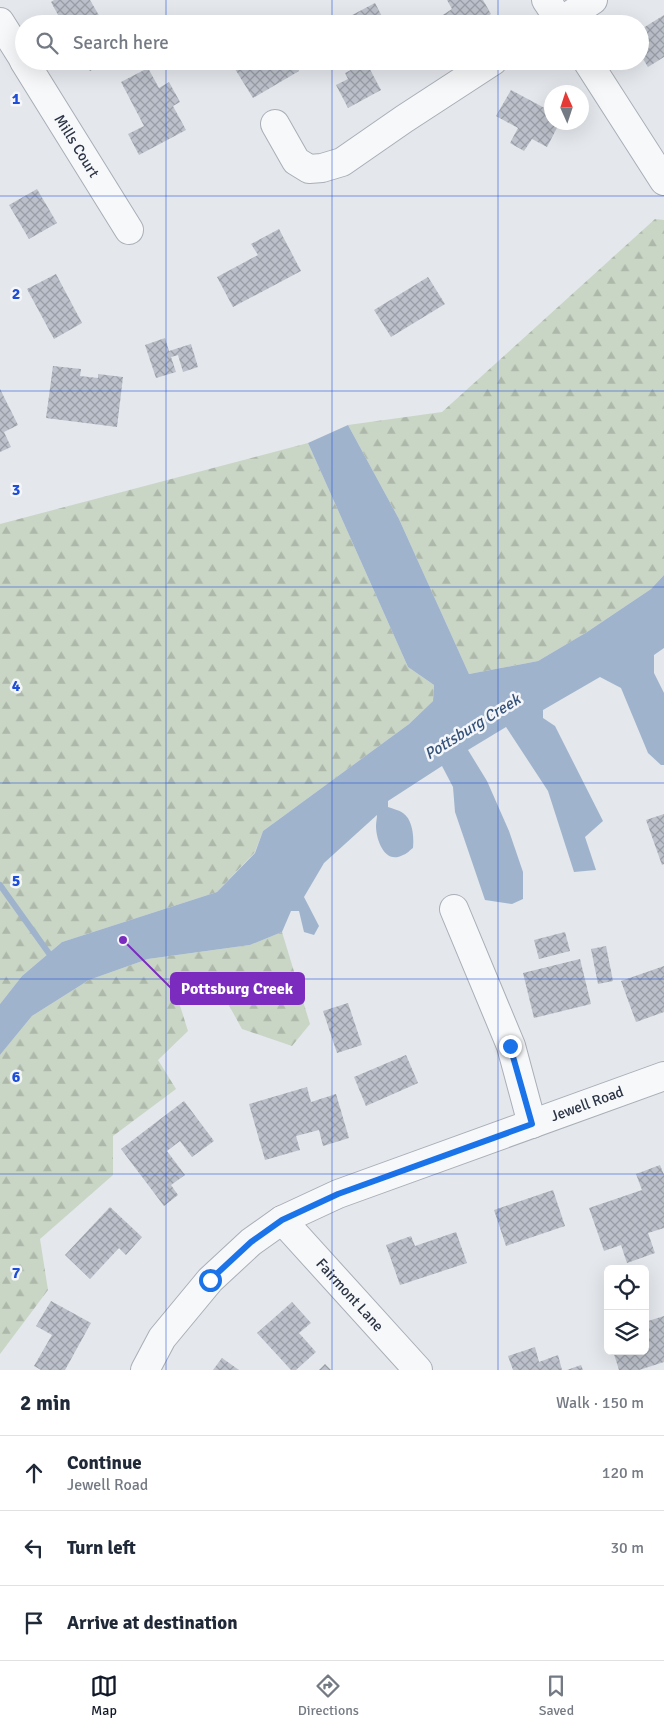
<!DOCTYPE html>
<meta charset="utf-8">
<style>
body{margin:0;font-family:Signika,sans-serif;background:#f2f2f3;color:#1f2937}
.controls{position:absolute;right:15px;bottom:15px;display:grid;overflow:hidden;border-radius:8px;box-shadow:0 5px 20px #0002}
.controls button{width:45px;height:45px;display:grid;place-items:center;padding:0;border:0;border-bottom:1px solid #e0e1e3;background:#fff;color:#1f2937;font:25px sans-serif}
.compass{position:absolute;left:544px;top:85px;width:45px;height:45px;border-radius:50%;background:#fff;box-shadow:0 5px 20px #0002;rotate:357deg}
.stop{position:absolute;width:15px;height:15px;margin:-11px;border:4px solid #1a73e8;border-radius:50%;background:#fff}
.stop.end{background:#1a73e8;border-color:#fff;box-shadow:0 1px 5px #0008}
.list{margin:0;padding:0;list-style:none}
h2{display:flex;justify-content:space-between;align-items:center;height:65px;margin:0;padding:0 20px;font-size:21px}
h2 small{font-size:16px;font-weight:400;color:#747a83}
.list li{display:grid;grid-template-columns:32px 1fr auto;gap:15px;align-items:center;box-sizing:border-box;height:75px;padding:0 20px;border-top:1px solid #e0e1e3}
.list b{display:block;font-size:19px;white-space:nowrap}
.list p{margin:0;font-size:16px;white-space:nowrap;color:#747a83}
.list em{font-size:16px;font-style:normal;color:#747a83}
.icon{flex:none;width:28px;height:28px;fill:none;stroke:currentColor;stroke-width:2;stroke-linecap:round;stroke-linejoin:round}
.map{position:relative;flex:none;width:664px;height:1370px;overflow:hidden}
.search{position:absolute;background:#fff;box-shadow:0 5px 20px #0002;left:15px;right:15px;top:15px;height:55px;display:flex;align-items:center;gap:12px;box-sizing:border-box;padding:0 18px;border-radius:28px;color:#747a83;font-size:19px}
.sheet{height:290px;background:#fff}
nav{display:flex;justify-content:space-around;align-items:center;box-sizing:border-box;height:70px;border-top:1px solid #e0e1e3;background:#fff;font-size:14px;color:#747a83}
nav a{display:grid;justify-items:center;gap:2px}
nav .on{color:#111827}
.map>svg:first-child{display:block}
</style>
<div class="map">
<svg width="664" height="1370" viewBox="0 0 664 1370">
<defs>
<pattern id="forest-firs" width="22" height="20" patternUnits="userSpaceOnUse" patternTransform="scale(1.25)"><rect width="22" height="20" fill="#c9d6c5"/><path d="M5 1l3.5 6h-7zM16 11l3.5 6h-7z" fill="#adb8ab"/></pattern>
<pattern id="building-cross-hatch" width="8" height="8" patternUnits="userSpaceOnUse" patternTransform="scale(1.25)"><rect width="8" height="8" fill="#bbc0ca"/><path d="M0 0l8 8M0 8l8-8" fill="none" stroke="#989da6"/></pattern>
</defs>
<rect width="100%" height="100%" fill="#e4e7ec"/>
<g fill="url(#forest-firs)">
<polygon points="655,219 664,220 664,575 651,589 587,632 538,661 469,674 399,519 348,425 442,412"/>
<polygon points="308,443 408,667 434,685 433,701 409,724 263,831 255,852 217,892 62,942 22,976 0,1004 0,524"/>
<polygon points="282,932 310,1024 292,1046 242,1029 216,982 175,990 188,1031 158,1060 176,1089 113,1136 113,1175 40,1239 48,1290 0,1354 0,1055 32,1016 89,980 148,959 250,945"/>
</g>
<path fill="#9fb4cc" d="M348,425L399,519L469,674L538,661L587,632L651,589L664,575V648L654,655V673L664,693V765H661L648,753L621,688L600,677L543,710V718L555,726L603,821L585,837L596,870L574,872L548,791L506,727L468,750L487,781L509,831L523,872V899L512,904L485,900L455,812L453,787L442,766L388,801V807C393,809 399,810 403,813C413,820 414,837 413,848C410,850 407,854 403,855C385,865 376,840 376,826C376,822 377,818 377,815L324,863L304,897L319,926L314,935L304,932L299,911H291L282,932L250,945L148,959L89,980L32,1016L0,1055V1004L22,976L62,942L217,892L255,853L263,831L409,724L433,701L434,685L408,667L308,443Z"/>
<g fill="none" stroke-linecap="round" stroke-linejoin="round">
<polyline stroke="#9fb4cc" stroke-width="6" points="0,885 53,959"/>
</g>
<g fill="url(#building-cross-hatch)">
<polygon points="54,0 90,0 104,24 63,24 51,2"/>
<polygon points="447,0 483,0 491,14 475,24 462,23 438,24 435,20 452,9"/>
<polygon points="375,3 386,24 335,24"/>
<polygon points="664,15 664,57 648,67 640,54 640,30"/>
<polygon points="84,61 108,61 90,71"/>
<polygon points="249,61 293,61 299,71 253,98 235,69"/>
<polygon points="366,62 381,90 348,108 336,85 348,79 345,73"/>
<polygon points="148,68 159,88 169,82 180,102 173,106 186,130 139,155 128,134 144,126 121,82"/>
<polygon points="511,90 552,112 552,122 560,122 547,147 532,139 524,151 510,143 518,128 496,116"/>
<polygon points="37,189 57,223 29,239 9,205"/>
<polygon points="279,229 301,271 233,307 217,277 258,255 251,244"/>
<polygon points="56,274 82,323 54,339 27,289"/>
<polygon points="428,277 445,304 391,337 374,310"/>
<polygon points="165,338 169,351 191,344 198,367 183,372 178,355 171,357 176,372 156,378 145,345"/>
<polygon points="53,366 81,369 80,376 98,378 98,374 123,377 117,427 46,418"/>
<polygon points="0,389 18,425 4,432 11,447 0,452"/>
<polygon points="664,814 664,864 662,865 646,820"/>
<polygon points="565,932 570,951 539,959 534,940"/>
<polygon points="606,946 613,981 598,984 591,949"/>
<polygon points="580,959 591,1004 534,1018 523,973"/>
<polygon points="664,966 664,1012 636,1022 621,981"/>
<polygon points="348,1003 362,1045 337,1053 323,1011"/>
<polygon points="406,1055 418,1083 366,1106 354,1077"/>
<polygon points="307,1087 311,1102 336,1094 349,1138 323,1146 319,1130 296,1136 300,1150 265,1160 249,1104"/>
<polygon points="184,1101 214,1141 192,1157 180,1141 167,1151 185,1175 171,1185 178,1195 164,1206 121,1149"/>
<polygon points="660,1165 664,1175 664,1228 648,1233 655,1253 627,1263 621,1245 604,1251 589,1208 642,1190 636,1174"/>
<polygon points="553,1190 565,1226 506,1246 494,1210"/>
<polygon points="110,1207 142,1237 126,1255 119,1248 90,1279 65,1255"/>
<polygon points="456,1232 467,1263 400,1285 386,1245 411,1236 415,1246"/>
<polygon points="51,1301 91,1323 65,1370 41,1370 34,1366 52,1335 36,1326"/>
<polygon points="292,1302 311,1323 299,1333 316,1352 296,1370 291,1370 257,1333"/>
<polygon points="664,1316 664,1362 639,1370 619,1370 613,1351 645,1351 645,1322"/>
<polygon points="535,1347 539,1362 558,1355 562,1370 513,1370 508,1356"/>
<polygon points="222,1358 239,1370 213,1370"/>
<polygon points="325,1364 331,1370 319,1370"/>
<polygon points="581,1365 583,1370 567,1370"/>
</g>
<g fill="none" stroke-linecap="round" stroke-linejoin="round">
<g stroke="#a9aeb7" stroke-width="30">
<g id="minor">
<polyline points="546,0 562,24"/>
<polyline points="561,21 593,0"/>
<polyline points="0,22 24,60"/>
<path id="s1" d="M24,61L129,230"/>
<polyline points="587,61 664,181"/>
<polyline points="275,124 296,161 309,169 322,168 342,162 404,119 493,61"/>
<polyline points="454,909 511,1046 532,1124"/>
<path id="s2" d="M282,1220L418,1370"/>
<path id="s3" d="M145,1370L162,1338L210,1280L251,1242L282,1220L338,1194L664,1076"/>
</g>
</g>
<use href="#minor" stroke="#f7f8fa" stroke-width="28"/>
</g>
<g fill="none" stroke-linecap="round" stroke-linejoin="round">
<polyline stroke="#1a73e8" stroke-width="6" points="210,1280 251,1242 282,1220 338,1194 532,1124 510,1046"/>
</g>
<path fill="none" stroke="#1d4ed8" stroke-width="1" stroke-opacity="0.55" d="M166,0V24M332,0V24M498,0V24M166,61V1370M332,61V1370M498,61V1370M0,196H664M0,391H664M0,587H664M0,783H664M0,979H664M0,1174H664"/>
<g text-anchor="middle" stroke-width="5" stroke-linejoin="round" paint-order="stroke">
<g font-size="15" fill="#2b3445" stroke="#f4f6f9">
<text dy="5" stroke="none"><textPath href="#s1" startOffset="100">Mills Court</textPath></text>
<text dy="5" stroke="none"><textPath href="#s3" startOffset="532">Jewell Road</textPath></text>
<text dy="5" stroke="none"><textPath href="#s2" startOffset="101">Fairmont Lane</textPath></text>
</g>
<g font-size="16" font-style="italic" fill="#34527a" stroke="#f4f6f9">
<text transform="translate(472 726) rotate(-32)" y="6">Pottsburg Creek</text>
</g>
</g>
<g font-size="16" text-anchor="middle" font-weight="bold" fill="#1d4ed8" stroke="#f4f6f9" stroke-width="5" stroke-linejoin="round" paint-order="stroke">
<text x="16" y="104">1</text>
<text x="16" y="299">2</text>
<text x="16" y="495">3</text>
<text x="16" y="691">4</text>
<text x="16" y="886">5</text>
<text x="16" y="1082">6</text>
<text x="16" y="1278">7</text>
</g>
<path fill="none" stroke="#7b2cbf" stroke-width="2" d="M123 940L171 988"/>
<circle fill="#7b2cbf" stroke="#f4f6f9" stroke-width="2" cx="123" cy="940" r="5"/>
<rect fill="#7b2cbf" stroke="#7b2cbf" stroke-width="2" x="171" y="973" width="133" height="31" rx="5"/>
<g font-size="16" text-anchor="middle" font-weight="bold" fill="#fff">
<text x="237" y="994">Pottsburg Creek</text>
</g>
</svg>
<div class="controls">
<button><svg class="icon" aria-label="locate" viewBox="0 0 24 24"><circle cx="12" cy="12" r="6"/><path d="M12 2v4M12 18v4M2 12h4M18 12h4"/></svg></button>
<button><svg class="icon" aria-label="layers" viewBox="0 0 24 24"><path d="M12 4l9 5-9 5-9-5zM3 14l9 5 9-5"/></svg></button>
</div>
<svg class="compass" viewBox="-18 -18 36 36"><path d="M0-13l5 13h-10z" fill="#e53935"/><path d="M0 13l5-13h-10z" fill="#747a83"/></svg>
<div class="stop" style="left:210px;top:1280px"></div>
<div class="stop end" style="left:510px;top:1046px"></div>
<div class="search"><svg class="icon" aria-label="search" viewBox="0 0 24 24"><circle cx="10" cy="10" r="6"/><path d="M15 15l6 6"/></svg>Search here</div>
</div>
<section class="sheet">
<h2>2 min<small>Walk · 150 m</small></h2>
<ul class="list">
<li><svg class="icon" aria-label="ahead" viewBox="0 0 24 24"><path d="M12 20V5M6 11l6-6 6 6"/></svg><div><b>Continue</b><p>Jewell Road</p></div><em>120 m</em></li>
<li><svg class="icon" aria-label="left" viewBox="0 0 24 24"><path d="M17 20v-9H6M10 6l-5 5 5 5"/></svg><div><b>Turn left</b></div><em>30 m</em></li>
<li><svg class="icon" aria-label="arrive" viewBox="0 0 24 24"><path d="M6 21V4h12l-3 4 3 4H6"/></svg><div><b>Arrive at destination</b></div></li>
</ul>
</section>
<nav>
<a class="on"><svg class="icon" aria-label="map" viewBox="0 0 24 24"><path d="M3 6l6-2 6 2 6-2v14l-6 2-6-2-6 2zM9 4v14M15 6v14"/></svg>Map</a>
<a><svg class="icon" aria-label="directions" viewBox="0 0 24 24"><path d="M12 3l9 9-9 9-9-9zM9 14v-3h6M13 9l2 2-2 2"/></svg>Directions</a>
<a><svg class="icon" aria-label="saved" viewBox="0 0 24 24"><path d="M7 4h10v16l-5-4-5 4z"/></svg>Saved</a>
</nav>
